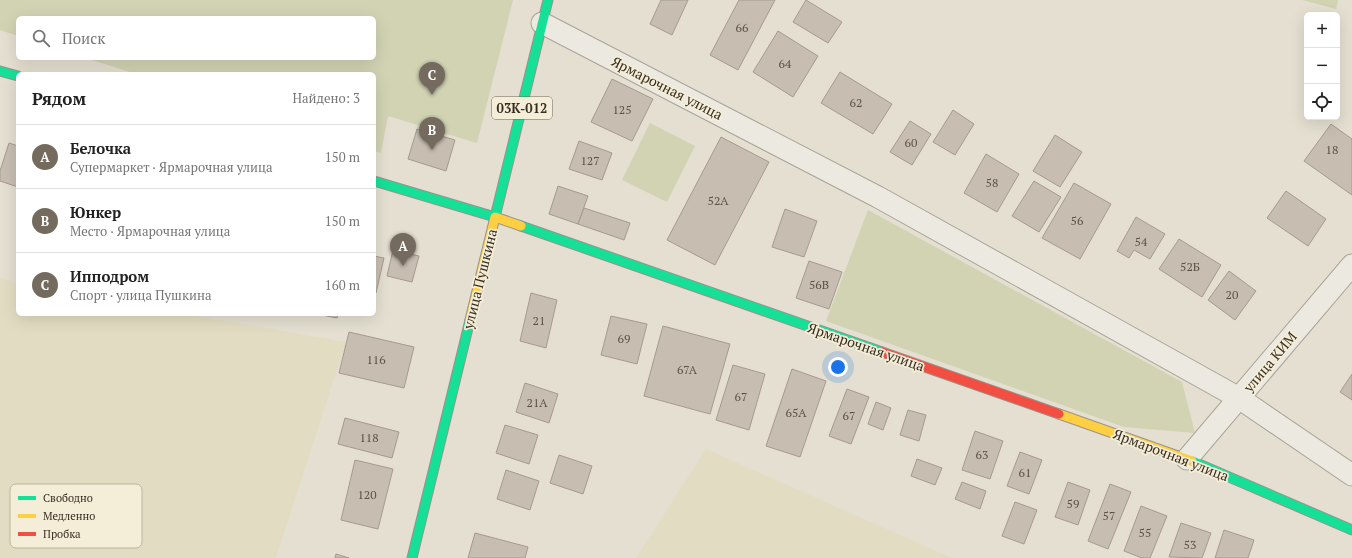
<!DOCTYPE html>
<html lang="ru">
<meta charset="utf-8">
<style>
body{margin:0;font-family:"PT Serif",serif;background:#f2f2f2;color:#222}
.controls{position:absolute;right:12px;top:12px;display:grid;overflow:hidden;border-radius:6px;box-shadow:0 4px 16px #0002}
.controls button{width:36px;height:36px;display:grid;place-items:center;padding:0;border:0;border-bottom:1px solid #e0e0e0;background:#fff;color:#222;font:20px sans-serif}
.you{position:absolute;left:838px;top:367px;width:14px;height:14px;margin:-10px;border:3px solid #fff;border-radius:50%;background:#1a73e8;box-shadow:0 0 0 6px #1a73e833}
.badge{display:grid;place-items:center;width:26px;height:26px;border-radius:50%;background:#746b5e;color:#fff;font-size:13px;font-weight:700}
.pin{position:absolute;translate:-50% -33px;filter:drop-shadow(0 1px 2px #0008)}
.pin::after{content:'';position:absolute;top:21px;width:14px;height:12px;background:inherit;clip-path:polygon(0 0,100% 0,50% 100%)}
.list{margin:0;padding:0;list-style:none}
h2{display:flex;justify-content:space-between;align-items:center;height:52px;margin:0;padding:0 16px;font-size:17px}
h2 small{font-size:13px;font-weight:400;color:#767676}
.list li{display:grid;grid-template-columns:26px 1fr auto;gap:12px;align-items:center;box-sizing:border-box;height:64px;padding:0 16px;border-top:1px solid #e0e0e0}
.list b{display:block;font-size:15px;white-space:nowrap}
.list p{margin:0;font-size:13px;white-space:nowrap;color:#767676}
.list em{font-size:13px;font-style:normal;color:#767676}
.icon{flex:none;width:22px;height:22px;fill:none;stroke:currentColor;stroke-width:2;stroke-linecap:round;stroke-linejoin:round}
.map{position:relative;flex:none;width:1352px;height:558px;overflow:hidden}
.search{position:absolute;background:#fff;box-shadow:0 4px 16px #0002;left:16px;top:16px;width:360px;height:44px;display:flex;align-items:center;gap:10px;box-sizing:border-box;padding:0 14px;border-radius:6px;color:#767676;font-size:15px}
.panel{position:absolute;background:#fff;box-shadow:0 4px 16px #0002;left:16px;top:72px;width:360px;height:244px;border-radius:6px}
.map>svg:first-child{display:block}
</style>
<div class="map">
<svg width="1352" height="558" viewBox="0 0 1352 558">
<rect width="100%" height="100%" fill="#e4dfd0"/>
<g fill="#e2ddc2">
<polygon points="0,278 18,284 18,314 184,314 346,342 276,558 0,558"/>
<polygon points="706,449 952,558 636,558"/>
</g>
<g fill="#d1d3b3">
<polygon points="0,0 513,0 477,143 388,116 381,153 374,151 374,74 136,74 86,58 374,58 374,18 18,18 18,36 0,30"/>
<polygon points="1302,0 1338,0 1336,9"/>
<polygon points="650,123 695,146 667,202 622,180"/>
<polygon points="868,210 1182,382 1195,433 1124,427 826,321"/>
</g>
<g fill="#c7beb1" stroke="#a49b8f">
<polygon points="661,0 688,0 672,35 650,24"/>
<polygon points="739,0 775,0 738,70 710,55"/>
<polygon points="806,0 842,22 828,43 793,22"/>
<polygon points="778,31 818,56 793,97 753,72"/>
<polygon points="840,72 892,104 873,134 821,103"/>
<polygon points="612,79 653,99 632,141 591,122"/>
<polygon points="953,110 974,124 955,155 933,142"/>
<polygon points="910,121 931,134 912,165 890,152"/>
<polygon points="1331,124 1352,139 1352,195 1304,161"/>
<polygon points="417,129 455,140 446,171 408,159"/>
<polygon points="1055,135 1082,152 1060,187 1033,171"/>
<polygon points="721,137 769,162 715,265 667,240"/>
<polygon points="579,141 612,153 602,180 569,169"/>
<polygon points="9,143 18,146 18,187 0,181 0,171"/>
<polygon points="986,154 1019,174 997,212 964,193"/>
<polygon points="1034,181 1061,197 1039,232 1012,216"/>
<polygon points="1074,183 1111,204 1080,259 1042,238"/>
<polygon points="558,186 588,196 578,224 549,214"/>
<polygon points="1286,191 1326,219 1308,246 1267,218"/>
<polygon points="584,208 630,223 624,240 578,224"/>
<polygon points="785,209 817,221 804,257 772,247"/>
<polygon points="1136,217 1165,234 1150,259 1134,250 1129,258 1117,251"/>
<polygon points="1179,239 1221,265 1202,297 1159,269"/>
<polygon points="393,250 419,256 412,282 387,276"/>
<polygon points="374,256 384,258 376,293 374,292"/>
<polygon points="809,261 842,272 829,309 796,298"/>
<polygon points="1229,271 1256,291 1235,320 1208,300"/>
<polygon points="531,293 557,300 546,348 520,341"/>
<polygon points="317,314 338,314 337,318"/>
<polygon points="611,316 647,324 637,364 601,355"/>
<polygon points="663,326 730,344 710,414 644,396"/>
<polygon points="349,332 414,347 404,388 339,373"/>
<polygon points="733,365 765,374 749,430 716,420"/>
<polygon points="792,369 826,381 800,457 766,446"/>
<polygon points="1352,374 1352,400 1340,392"/>
<polygon points="525,383 558,394 549,423 516,412"/>
<polygon points="847,389 869,397 851,444 829,436"/>
<polygon points="876,402 891,408 883,430 868,424"/>
<polygon points="908,410 926,415 919,441 900,435"/>
<polygon points="345,418 399,432 392,458 338,444"/>
<polygon points="505,425 538,435 529,464 496,453"/>
<polygon points="975,431 1003,441 990,479 962,470"/>
<polygon points="1020,452 1042,460 1029,494 1007,486"/>
<polygon points="559,455 592,466 583,494 550,483"/>
<polygon points="917,459 942,468 935,485 911,476"/>
<polygon points="355,460 393,469 378,529 341,520"/>
<polygon points="506,470 539,481 530,510 497,499"/>
<polygon points="962,482 986,491 980,509 955,499"/>
<polygon points="1068,482 1090,490 1078,525 1055,517"/>
<polygon points="1110,484 1131,492 1108,549 1088,541"/>
<polygon points="1015,502 1037,510 1024,544 1002,536"/>
<polygon points="1141,506 1167,516 1150,558 1142,558 1124,551"/>
<polygon points="1181,523 1211,533 1202,558 1169,557"/>
<polygon points="1224,530 1254,540 1248,558 1215,558"/>
<polygon points="475,533 528,547 525,558 468,558"/>
<polygon points="336,554 349,558 335,558"/>
</g>
<g fill="none" stroke-linecap="round" stroke-linejoin="round">
<g stroke="#aaa498" stroke-width="23">
<g id="street">
<polyline points="542,23 878,197 1239,398 1352,475"/>
<polyline points="1187,459 1352,265"/>
</g>
</g>
<g stroke="#999388" stroke-width="11">
<g id="fast">
<polyline points="0,71 18,76"/>
<polyline points="374,181 495,217 548,0"/>
<polyline points="521,226 882,352"/>
<polyline points="1192,461 1352,530"/>
<polyline points="412,558 470,320"/>
</g>
</g>
<g stroke="#999388" stroke-width="11">
<g id="slow">
<polyline points="470,320 495,217 521,226"/>
<polyline points="1059,414 1192,461"/>
</g>
</g>
<g stroke="#999388" stroke-width="11">
<polyline id="jam" points="882,352 1059,414"/>
</g>
<use href="#street" stroke="#ece9e1" stroke-width="21"/>
<use href="#fast" stroke="#16e098" stroke-width="9"/>
<use href="#slow" stroke="#ffcf43" stroke-width="9"/>
<use href="#jam" stroke="#f24e42" stroke-width="9"/>
</g>
<g text-anchor="middle" stroke-width="3.5" stroke-linejoin="round" paint-order="stroke">
<g font-size="12" fill="#5c5145">
<text x="742" y="32">66</text>
<text x="785" y="68">64</text>
<text x="856" y="107">62</text>
<text x="622" y="114">125</text>
<text x="911" y="147">60</text>
<text x="1332" y="154">18</text>
<text x="590" y="165">127</text>
<text x="992" y="187">58</text>
<text x="718" y="205">52А</text>
<text x="1077" y="225">56</text>
<text x="1141" y="246">54</text>
<text x="1190" y="271">52Б</text>
<text x="819" y="289">56В</text>
<text x="1232" y="299">20</text>
<text x="539" y="325">21</text>
<text x="624" y="343">69</text>
<text x="376" y="364">116</text>
<text x="687" y="374">67А</text>
<text x="741" y="401">67</text>
<text x="537" y="407">21А</text>
<text x="796" y="417">65А</text>
<text x="849" y="420">67</text>
<text x="369" y="442">118</text>
<text x="982" y="459">63</text>
<text x="1025" y="477">61</text>
<text x="367" y="499">120</text>
<text x="1073" y="508">59</text>
<text x="1109" y="520">57</text>
<text x="1145" y="537">55</text>
<text x="1190" y="549">53</text>
</g>
<rect fill="#f4edd7" stroke="#706758" stroke-width="1" x="492" y="97" width="60" height="22" rx="3"/>
<g font-size="13" font-weight="bold" fill="#382d21">
<text x="522" y="113">03К-012</text>
</g>
<g font-size="14" fill="#382d21" stroke="#f4edd7">
<text transform="translate(667 88) rotate(27)" y="5">Ярмарочная улица</text>
<text transform="translate(480 279) rotate(-76)" y="5">улица Пушкина</text>
<text transform="translate(866 347) rotate(19)" y="5">Ярмарочная улица</text>
<text transform="translate(1270 362) rotate(-50)" y="5">улица КИМ</text>
<text transform="translate(1171 455) rotate(21)" y="5">Ярмарочная улица</text>
</g>
</g>
<rect x="10" y="484" width="132" height="64" rx="6" fill="#f4edd7" stroke="#bcb3a0" stroke-width="1"/>
<rect x="18" y="496" width="18" height="4" fill="#16e098"/>
<rect x="18" y="514" width="18" height="4" fill="#ffcf43"/>
<rect x="18" y="532" width="18" height="4" fill="#f24e42"/>
<g font-size="11" fill="#382d21">
<text x="43" y="502">Свободно</text>
<text x="43" y="520">Медленно</text>
<text x="43" y="538">Пробка</text>
</g>
</svg>
<div class="controls">
<button>+</button>
<button>−</button>
<button><svg class="icon" aria-label="locate" viewBox="0 0 24 24"><circle cx="12" cy="12" r="6"/><path d="M12 2v4M12 18v4M2 12h4M18 12h4"/></svg></button>
</div>
<div class="you"></div>
<div class="pin badge" style="left:403px;top:266px">A</div>
<div class="pin badge" style="left:432px;top:150px">B</div>
<div class="pin badge" style="left:432px;top:95px">C</div>
<div class="search"><svg class="icon" aria-label="search" viewBox="0 0 24 24"><circle cx="10" cy="10" r="6"/><path d="M15 15l6 6"/></svg>Поиск</div>
<section class="panel">
<h2>Рядом<small>Найдено: 3</small></h2>
<ul class="list">
<li><span class="badge">A</span><div><b>Белочка</b><p>Супермаркет · Ярмарочная улица</p></div><em>150 m</em></li>
<li><span class="badge">B</span><div><b>Юнкер</b><p>Место · Ярмарочная улица</p></div><em>150 m</em></li>
<li><span class="badge">C</span><div><b>Ипподром</b><p>Спорт · улица Пушкина</p></div><em>160 m</em></li>
</ul>
</section>
</div>
